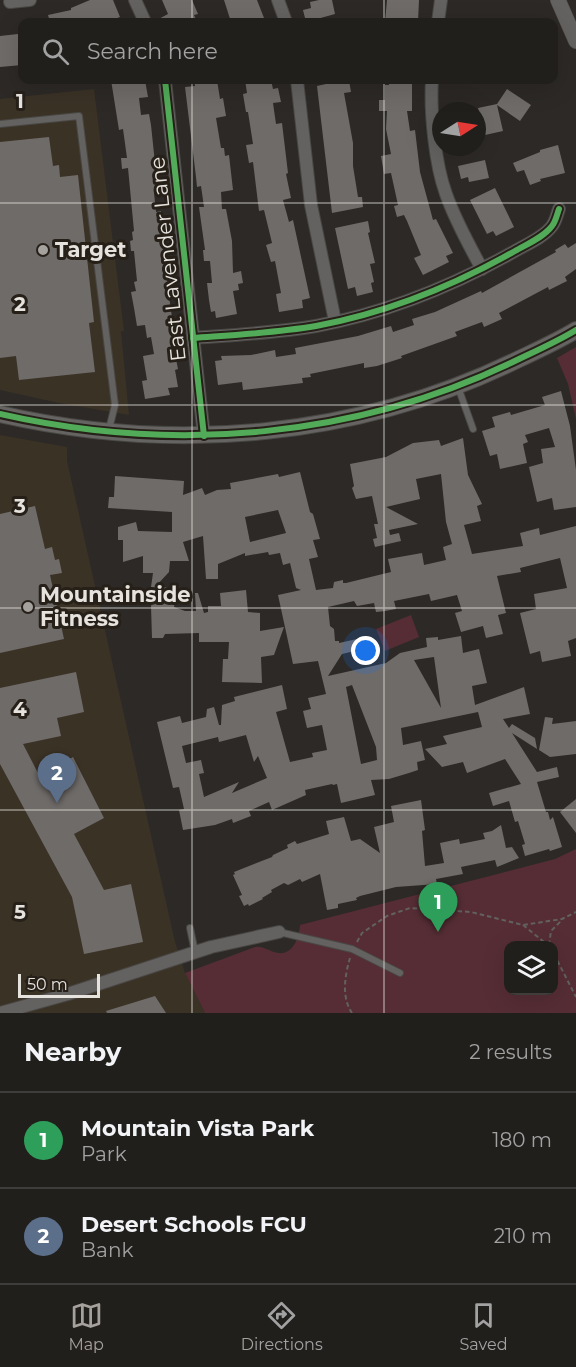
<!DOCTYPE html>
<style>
body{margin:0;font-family:Montserrat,sans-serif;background:#2d2c29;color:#f1f3f6}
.controls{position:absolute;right:18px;bottom:18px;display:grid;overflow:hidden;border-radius:12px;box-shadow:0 6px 24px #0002}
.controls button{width:54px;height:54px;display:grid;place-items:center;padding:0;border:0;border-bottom:2px solid #3e3d3b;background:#211f1c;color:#f1f3f6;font:30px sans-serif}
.compass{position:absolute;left:432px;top:102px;width:54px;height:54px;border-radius:50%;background:#211f1c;box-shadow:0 6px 24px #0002;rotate:78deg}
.scale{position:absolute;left:18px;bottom:15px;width:82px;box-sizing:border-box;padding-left:6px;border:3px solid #e6e2dd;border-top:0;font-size:16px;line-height:21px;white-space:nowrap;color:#e6e2dd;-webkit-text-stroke:4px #262019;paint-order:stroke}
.you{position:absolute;left:366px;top:651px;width:21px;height:21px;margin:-15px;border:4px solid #fff;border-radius:50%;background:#1a73e8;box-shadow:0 0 0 9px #1a73e833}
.badge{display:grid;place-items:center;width:39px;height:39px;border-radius:50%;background:#a5a19d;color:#fff;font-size:20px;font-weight:700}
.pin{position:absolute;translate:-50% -50px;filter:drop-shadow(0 2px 3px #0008)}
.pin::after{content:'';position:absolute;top:32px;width:21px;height:18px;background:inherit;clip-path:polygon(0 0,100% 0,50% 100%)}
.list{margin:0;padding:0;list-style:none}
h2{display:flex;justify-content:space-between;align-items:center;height:78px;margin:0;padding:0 24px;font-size:26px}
h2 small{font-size:20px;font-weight:400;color:#a2a2a3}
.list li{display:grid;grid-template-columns:39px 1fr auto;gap:18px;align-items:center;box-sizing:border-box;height:96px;padding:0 24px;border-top:2px solid #3e3d3b}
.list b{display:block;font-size:22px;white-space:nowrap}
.list p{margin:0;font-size:20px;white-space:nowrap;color:#a2a2a3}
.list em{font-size:20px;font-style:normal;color:#a2a2a3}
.icon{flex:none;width:33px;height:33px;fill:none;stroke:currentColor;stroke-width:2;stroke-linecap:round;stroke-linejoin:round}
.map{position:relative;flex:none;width:576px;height:1013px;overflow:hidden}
.search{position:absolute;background:#211f1c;box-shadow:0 6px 24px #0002;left:18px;right:18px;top:18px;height:66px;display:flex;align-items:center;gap:15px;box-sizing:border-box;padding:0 21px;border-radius:12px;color:#a2a2a3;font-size:22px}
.sheet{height:270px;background:#211f1c}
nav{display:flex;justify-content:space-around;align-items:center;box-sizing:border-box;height:84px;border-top:2px solid #3e3d3b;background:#211f1c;font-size:16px;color:#a2a2a3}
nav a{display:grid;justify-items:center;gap:3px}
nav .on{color:#a5a19d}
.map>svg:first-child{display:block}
</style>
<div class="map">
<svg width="576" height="1013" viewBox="0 0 576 1013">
<rect width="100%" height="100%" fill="#2c2926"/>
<g fill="#3b3226">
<polygon points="94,89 124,331 121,331 129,415 59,403 0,390 0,99"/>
<polygon points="0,435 67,447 67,461 175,942 185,973 205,1013 0,1013"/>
</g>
<g fill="#562d35" fill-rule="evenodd">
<polygon points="576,347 576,419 568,384 557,358"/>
<polygon points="411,615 419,637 385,651 376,629"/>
<path d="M576,849V1013H205L185,973L255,947C263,946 267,950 274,952C292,958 299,939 300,925L555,859ZM508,946H554V990H508Z"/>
</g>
<g fill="#6f6b69" fill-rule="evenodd">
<polygon points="90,0 113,0 120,17 107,22 50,22 48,15 71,10 71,8"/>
<polygon points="162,0 192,0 198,14 194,15 197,22 153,22 168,14"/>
<polygon points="224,0 257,0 264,18 252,22 231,22"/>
<polygon points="319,0 332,0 335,14 306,22 303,10 311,8 310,2"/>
<polygon points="387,0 419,0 418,22 385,22"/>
<polygon points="18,34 19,41 22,41 22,65 0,67 0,36"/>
<polygon points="111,80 145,80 148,97 139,98 141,115 149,114 151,125 158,192 154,193 156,212 161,211 168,289 175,339 172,339 178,369 175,370 178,387 168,388 170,395 145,399 142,381 147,380 143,356 154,354 151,337 147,338 145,325 137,326 134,308 131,292 136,291 134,282 137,281 134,251 131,251 130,241 133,240 132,232 134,231 128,168 122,169 121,158 127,158 123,129 119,130"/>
<polygon points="194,80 217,80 220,99 223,98 226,116 216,118 221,148 224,148 225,156 229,155 233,190 221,192 222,209 226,209 232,241 233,273 241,271 243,283 238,284 239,290 233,291 237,314 216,318 215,311 211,312 209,300 207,283 212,283 210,261 204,261 203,250 205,250 199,207 204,207 201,186 197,187 196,177 185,87 195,86"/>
<polygon points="245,80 271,80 273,89 278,88 281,102 273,103 276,124 282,123 288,173 286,174 291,198 283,200 289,222 293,220 310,298 302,300 303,308 279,312 276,294 281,293 275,261 271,262 266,245 272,243 264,210 259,211 253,162 249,163 246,145 253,144 248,112 246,112 243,94 247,93"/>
<polygon points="326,80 349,80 351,92 344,93 353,143 353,166 358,197 362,197 363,207 332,213 317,86 326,84"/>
<polygon points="389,80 412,80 412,111 407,111 410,131 415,130 420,172 433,220 436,219 453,253 446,256 449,262 423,275 414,258 421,255 407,221 404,215 397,217 394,206 398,205 391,173 384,174 381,156 391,154 386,129 387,111 379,111 379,100 385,100 385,85 389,85"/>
<polygon points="507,89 531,105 520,121 497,105 503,131 485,135 478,108 497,104"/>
<polygon points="49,137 53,166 59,165 60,177 78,175 94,322 89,323 95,372 19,380 16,356 0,358 0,142"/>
<polygon points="558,145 565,173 540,179 541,181 530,185 524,170 517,172 513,163 540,152 540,150"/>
<polygon points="485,160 489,178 469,182 468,177 461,179 458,166"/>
<polygon points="495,188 514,227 496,236 493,231 487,234 470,200"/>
<polygon points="368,221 370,232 368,233 375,263 370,264 374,282 371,283 373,292 357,296 355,287 348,289 335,228"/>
<polygon points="576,243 576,269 565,277 567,281 549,290 548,287 499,313 502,319 484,327 482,322 455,332 457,336 401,356 402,358 377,366 364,368 364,363 310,374 311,377 302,378 303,383 243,390 242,382 218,385 215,361 222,360 221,356 251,355 275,350 276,357 296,354 295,348 358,336 391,326 393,332 414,325 412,319 435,312 481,291 482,293 556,252 555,250 565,244 568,248"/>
<polygon points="561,391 570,426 576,470 576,507 554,510 552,498 537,502 529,467 543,463 541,449 555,447 549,428 525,435 528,442 523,444 527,463 500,469 497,454 490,456 482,431 495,427 492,417 510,412 511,415 545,405 542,397"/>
<path d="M463,438L468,475L482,504L477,506L481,521L464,525L472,554L523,546L520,533L539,528L540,535L576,526V638L568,641L571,656L542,662L540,651L530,654L520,613L536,609L534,594L567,588L560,558L520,568L521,572L497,576L506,613L498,615L503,634L486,638L483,626L461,632L455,613L462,611L457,595L431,601L429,594L394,601L396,609L385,611L376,612L374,603L357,606L354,601L328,607L330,626L334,629L335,641H339V643L357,639L359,650L342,654L328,676L386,663L400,653L427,647L426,638L438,637V640L461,636L463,653L479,649L487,683L472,686L475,705L524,687L530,714L503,719L509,728L512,724L535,738L537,749L512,733L537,772L557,767L559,777L537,782L546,812H548L550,820L553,817L562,847L550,851L549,849L525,856L522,845L525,844L518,821L515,822L509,801L493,806L489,793L521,784L505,759L467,773L463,762L442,767L425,749L447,744L443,736L482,727L478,712L401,728L403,745L421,741L425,760L417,762L418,770L409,773L389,779L371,780L375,795L341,803L337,784L333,785L332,784L305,790L306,795L272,810L269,802L249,811L251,816L233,823L232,819L215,825L183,830L179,810L184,809L179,787L173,788L157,722L180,716L182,723L206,717L207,709L214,707L219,725H221L222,705L235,701L234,697L282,685L287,709L276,712L290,762L313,757L312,753L327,750L322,725L307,728L303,711L311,709L308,698L326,694L318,661L293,664L278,595L301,590L296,588L290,563L283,565L280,553L269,555L268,552L245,556V553L218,564V579H206L203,536L183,542L189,561H170L169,572L156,586L177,589L174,607L185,611H196L195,593H198L204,613L208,612V606H221L220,593L246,590L248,612L260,613V631L284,627L274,655L261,657L262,683L222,682L223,659H228L229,642H199V633L165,634L163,638H152L151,606L156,594H150L153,573H143V556L123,562V540H118V527L136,522L138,531L172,532V512L108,508L109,497H114L115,476L184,481L183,495L202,488L205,495L217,490L231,489L230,483L278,474L279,477L300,472L310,512L313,514L320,539L313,540L318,557L309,559L316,590L333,588L334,582L343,580V583H346L391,572L388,559L422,553L424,565L446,560L443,547L452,544L446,522L441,474L416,479L420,499L386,507L418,524L389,530L390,535L399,533L401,541L375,547L373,539L377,538L374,524H378L372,496L356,499L352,488L354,486L350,464L386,457L413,443L439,440L441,446ZM278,510L286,533L250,542L245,517ZM434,657L441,708L414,660ZM352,685L376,747L377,760L361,764L346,687ZM246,735L254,762L258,756L267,778L232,793L239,782L204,797L199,774L204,773L201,760L186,763L182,746L218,737L219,742Z"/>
<polygon points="35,506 45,549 52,547 55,560 59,559 62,573 50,575 64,639 0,653 0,514"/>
<polygon points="76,672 84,712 57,718 61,736 23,744 39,775 73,757 104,818 74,834 104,890 131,884 143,942 84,954 72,897 0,764 0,688"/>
<polygon points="545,717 553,718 552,724 576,721 576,754 550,757 539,750"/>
<polygon points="576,799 576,833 560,812"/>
<polygon points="421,800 425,830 422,831 425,866 444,863 440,843 459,839 460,844 485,839 483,833 492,831 501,825 506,848 512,847 519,858 497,867 495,860 461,867 463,874 436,879 437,884 396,887 360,896 356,898 357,900 338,904 338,908 327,910 320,874 302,882 300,879 288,885 284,883 271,890 272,892 262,898 263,899 249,906 248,904 244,906 239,896 242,895 233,875 235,874 234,872 272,857 273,855 288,848 287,845 295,841 297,844 329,834 326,821 344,817 351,841 360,839 380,853 374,827 394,822 391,806"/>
<polygon points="155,996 166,1013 107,1013 106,1011"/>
</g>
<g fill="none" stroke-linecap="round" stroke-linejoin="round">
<g stroke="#494744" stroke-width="8">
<g id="service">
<polyline points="0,124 79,116 115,405 109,429"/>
<polyline points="458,387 473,429"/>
<polyline points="190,928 195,952"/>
<polyline points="279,932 352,949 400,973"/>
</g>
</g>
<g stroke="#494744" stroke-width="14">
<g id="minor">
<polyline points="135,0 145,22"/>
<polyline points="278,0 286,22"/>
<polyline points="10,2 30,0"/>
<polyline points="438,22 441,0"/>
<polyline points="165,80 204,436"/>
<polyline points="297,80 311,205 335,321"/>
<path d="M432,80C430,112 435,164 446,194C455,220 469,245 482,269"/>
<path d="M193,338C234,335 275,333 316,326C386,313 453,286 515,251C527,244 544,237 552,226C556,221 557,214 559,209"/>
<polyline points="0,1013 68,994 211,947 279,932"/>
</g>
</g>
<g stroke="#494744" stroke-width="16">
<polyline id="tertiary" points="558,0 576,41"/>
</g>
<g stroke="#494744" stroke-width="18">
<path id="secondary" d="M0,414C175,454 358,438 519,359C538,350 558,341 576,330"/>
</g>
<g stroke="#62615f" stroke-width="2" stroke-dasharray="4.5 3" stroke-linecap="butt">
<polyline points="523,925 549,946"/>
<polyline points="357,942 362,933 387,916 410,908 471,912 523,925 562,919 576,912"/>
<polyline points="549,945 551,931 562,920"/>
<polyline points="554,954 576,997"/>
<path d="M350,958C345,975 341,997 352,1013"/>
</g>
<use href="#service" stroke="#636261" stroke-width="6"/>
<use href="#minor" stroke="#636261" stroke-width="12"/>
<use href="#tertiary" stroke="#636261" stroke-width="15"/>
<use href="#secondary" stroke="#666462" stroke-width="16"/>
<g stroke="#262019" stroke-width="10">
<g id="cycleway">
<polyline points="165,80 204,436"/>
<path d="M193,338C234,335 275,333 316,326C386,313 453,286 515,251C527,244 544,237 552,226C556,221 557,214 559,209"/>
<path d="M0,414C175,454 358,438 519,359C538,350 558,341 576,330"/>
</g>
</g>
<use href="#cycleway" stroke="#51ab58" stroke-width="6"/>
</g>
<path fill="none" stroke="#e6e2dd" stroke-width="1.5" stroke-opacity="0.55" d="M192,0V22M384,0V22M192,80V1013M384,80V1013M0,203H576M0,405H576M0,608H576M0,810H576"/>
<g fill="#a5a19d" stroke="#262019" stroke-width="2">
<circle cx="43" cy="250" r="6"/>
<circle cx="28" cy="607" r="6"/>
</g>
<g text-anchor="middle" stroke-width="6" stroke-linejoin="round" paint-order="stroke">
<g font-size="21" font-weight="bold" fill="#e6e2dd" stroke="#262019" text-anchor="start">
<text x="55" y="257">Target</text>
<text x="40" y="602">Mountainside<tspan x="40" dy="24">Fitness</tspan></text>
</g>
<g font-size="21" fill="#e6e2dd" stroke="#262019">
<text transform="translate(168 259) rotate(-96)" y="7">East Lavender Lane</text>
</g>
</g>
<g font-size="20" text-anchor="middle" font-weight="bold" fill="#e6e2dd" stroke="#262019" stroke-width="6" stroke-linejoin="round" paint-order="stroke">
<text x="20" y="108">1</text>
<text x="20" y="311">2</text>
<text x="20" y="513">3</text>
<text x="20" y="716">4</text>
<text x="20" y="919">5</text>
</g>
</svg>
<div class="controls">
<button><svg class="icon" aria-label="layers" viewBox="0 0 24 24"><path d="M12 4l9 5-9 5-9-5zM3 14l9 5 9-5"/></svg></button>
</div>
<svg class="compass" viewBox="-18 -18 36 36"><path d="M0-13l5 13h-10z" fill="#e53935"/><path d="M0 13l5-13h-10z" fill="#a2a2a3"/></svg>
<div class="scale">50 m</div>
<div class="you"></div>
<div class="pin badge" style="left:438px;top:932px;background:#2e9e5b">1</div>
<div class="pin badge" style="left:57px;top:803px;background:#5c6f8a">2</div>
<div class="search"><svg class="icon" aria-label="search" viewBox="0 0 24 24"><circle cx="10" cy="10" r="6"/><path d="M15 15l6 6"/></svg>Search here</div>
</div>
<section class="sheet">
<h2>Nearby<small>2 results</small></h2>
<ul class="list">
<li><span class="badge" style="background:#2e9e5b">1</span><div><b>Mountain Vista Park</b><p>Park</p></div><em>180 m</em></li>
<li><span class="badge" style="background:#5c6f8a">2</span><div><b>Desert Schools FCU</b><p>Bank</p></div><em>210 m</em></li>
</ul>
</section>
<nav>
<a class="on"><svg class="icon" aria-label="map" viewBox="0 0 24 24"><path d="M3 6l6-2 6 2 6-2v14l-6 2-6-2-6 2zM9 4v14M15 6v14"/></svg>Map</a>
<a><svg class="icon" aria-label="directions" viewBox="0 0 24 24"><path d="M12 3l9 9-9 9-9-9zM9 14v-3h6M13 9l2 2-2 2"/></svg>Directions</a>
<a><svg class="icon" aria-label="saved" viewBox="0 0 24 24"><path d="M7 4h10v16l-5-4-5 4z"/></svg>Saved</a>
</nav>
